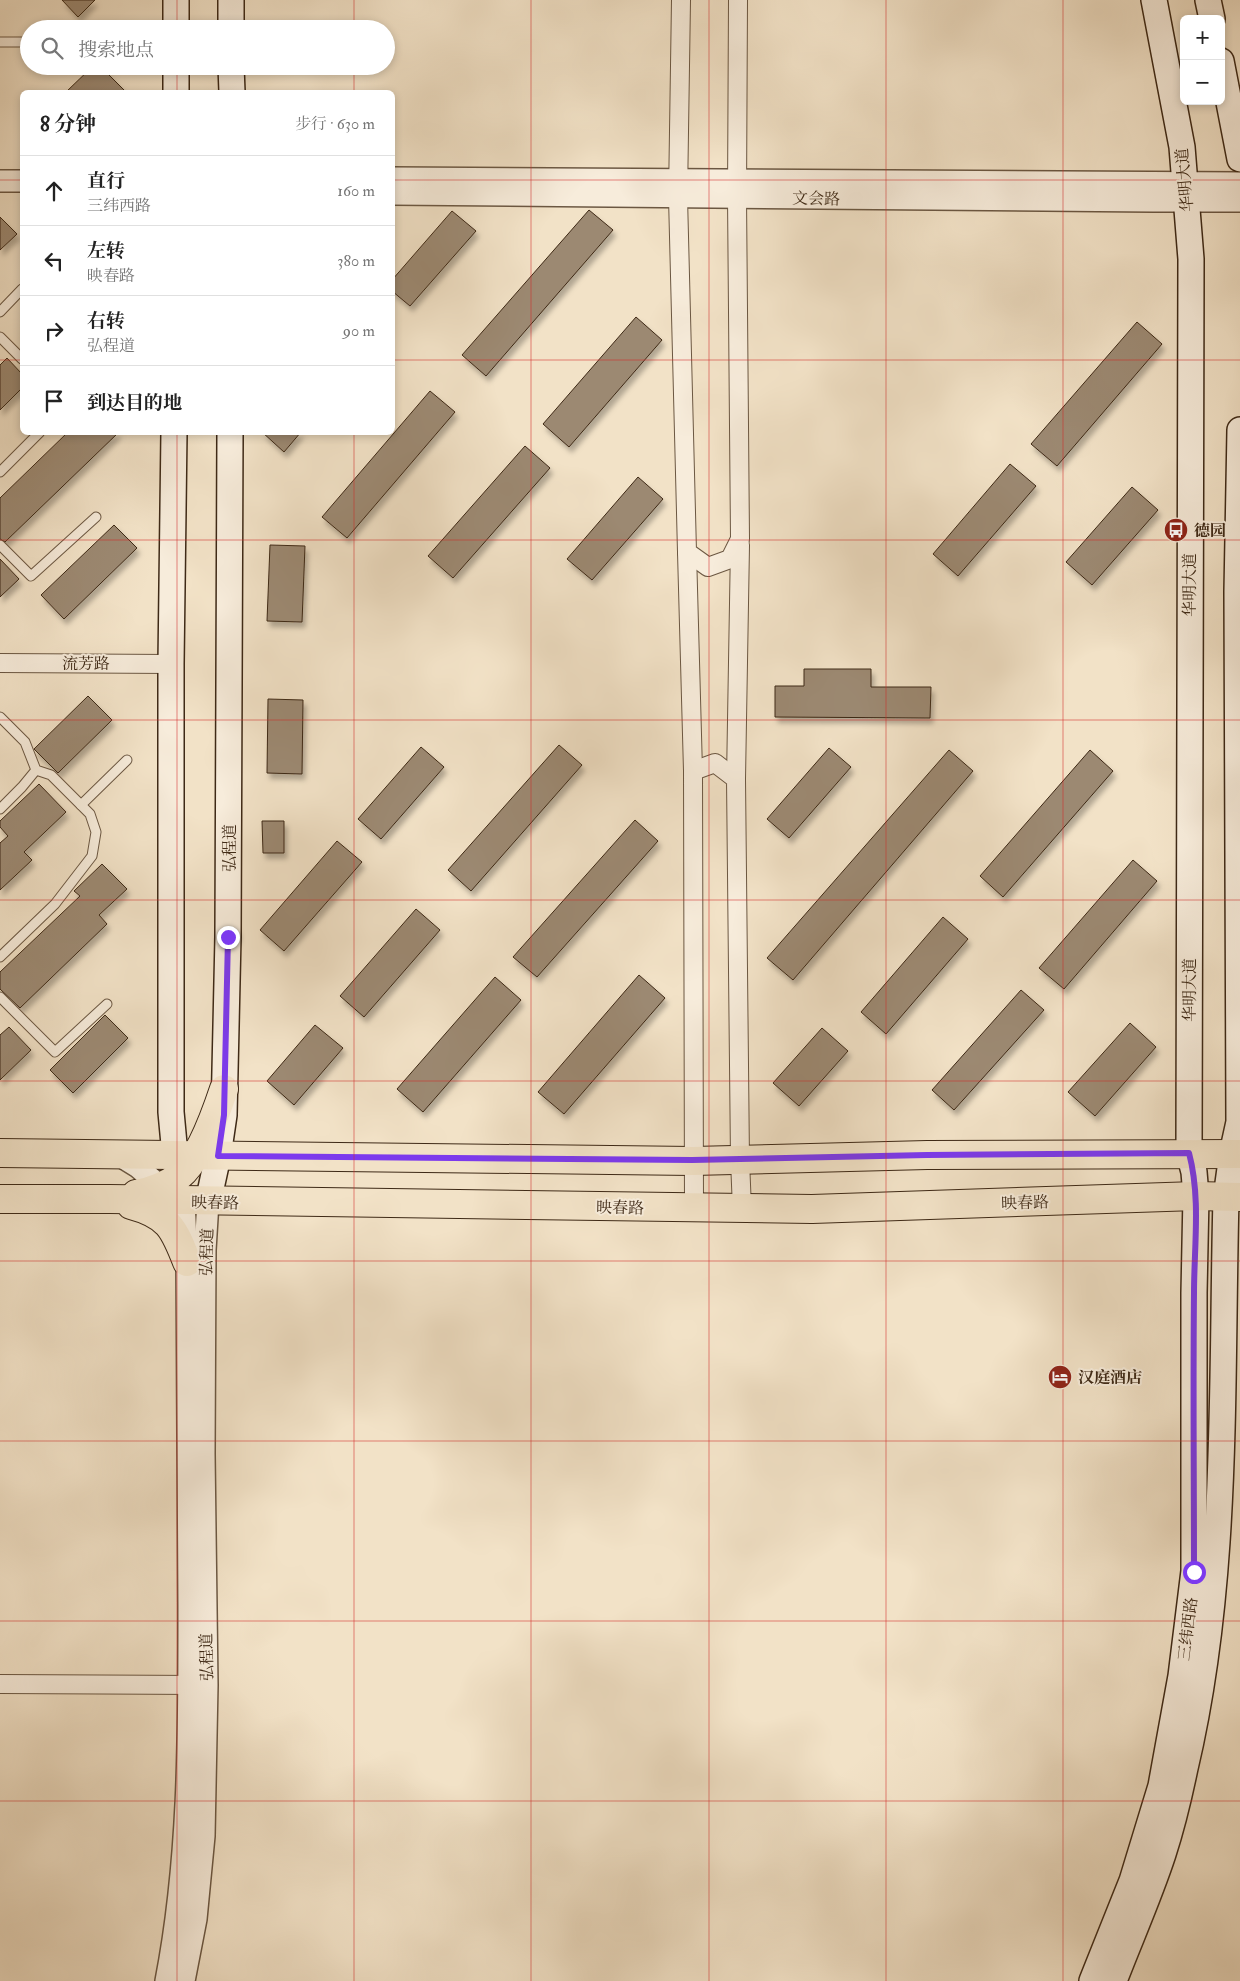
<!DOCTYPE html>
<html lang="zh">
<meta charset="utf-8">
<style>
body{margin:0;font-family:"IM FELL Double Pica","Noto Serif SC",serif;background:#f6f6f6;color:#222}
.controls{position:absolute;right:15px;top:15px;display:grid;overflow:hidden;border-radius:8px;box-shadow:0 2px 8px #0003}
.controls button{width:45px;height:45px;display:grid;place-items:center;padding:0;border:0;border-bottom:1px solid #e0e0e0;background:#fff;color:#222;font:25px sans-serif}
.stop{position:absolute;width:15px;height:15px;margin:-11px;border:4px solid #7c3aed;border-radius:50%;background:#fff}
.stop.end{background:#7c3aed;border-color:#fff;box-shadow:0 1px 5px #0008}
.list{margin:0;padding:0;list-style:none}
h2{display:flex;justify-content:space-between;align-items:center;height:65px;margin:0;padding:0 20px;font-size:21px}
h2 small{font-size:16px;font-weight:400;color:#767676}
.list li{display:grid;grid-template-columns:32px 1fr auto;gap:15px;align-items:center;box-sizing:border-box;height:70px;padding:0 20px;border-top:1px solid #e0e0e0}
.list b{display:block;font-size:19px;white-space:nowrap}
.list p{margin:0;font-size:16px;white-space:nowrap;color:#767676}
.list em{font-size:16px;font-style:normal;color:#767676}
.icon{flex:none;width:28px;height:28px;fill:none;stroke:currentColor;stroke-width:2;stroke-linecap:round;stroke-linejoin:round}
.map{position:relative;flex:none;width:1240px;height:1981px;overflow:hidden}
.search{position:absolute;background:#fff;box-shadow:0 2px 8px #0003;left:20px;top:20px;width:375px;height:55px;display:flex;align-items:center;gap:12px;box-sizing:border-box;padding:0 18px;border-radius:28px;color:#767676;font-size:19px}
.panel{position:absolute;background:#fff;box-shadow:0 2px 8px #0003;left:20px;top:90px;width:375px;height:345px;border-radius:8px}
.map>svg:first-child{display:block}
</style>
<div class="map">
<svg width="1240" height="1981" viewBox="0 0 1240 1981">
<defs>
<filter id="shadow"><feDropShadow dx="3" dy="5.5" stdDeviation="2.5" flood-color="#0004"/></filter>
</defs>
<rect width="100%" height="100%" fill="#f2e2c7"/>
<filter id="stains"><feTurbulence type="fractalNoise" baseFrequency=".004" numOctaves="4"/><feColorMatrix values="0 0 0 0 .2 0 0 0 0 .09 0 0 0 0 .02 0 0 0 .5 -.17"/></filter>
<radialGradient id="worn" r=".72"><stop offset=".6" stop-color="#630" stop-opacity="0"/><stop offset="1" stop-color="#630" stop-opacity=".3"/></radialGradient>
<g fill="#9c8972" stroke="#3e2916" filter="url(#shadow)">
<polygon points="62,0 95,0 78,17"/>
<polygon points="93,66 100,66 126,92 66,92"/>
<polygon points="589,210 613,230 486,376 462,355"/>
<polygon points="452,211 476,231 410,306 392,291 392,280"/>
<polygon points="0,217 17,234 0,250"/>
<polygon points="636,317 662,340 569,447 543,424"/>
<polygon points="1137,322 1162,344 1057,466 1031,444"/>
<polygon points="7,358 22,374 22,388 0,410 0,365"/>
<polygon points="430,391 455,412 347,538 322,517"/>
<polygon points="68,432 119,432 5,542 0,539 0,498"/>
<polygon points="262,432 301,432 284,452"/>
<polygon points="525,446 550,468 453,578 428,556"/>
<polygon points="1010,464 1036,486 958,576 933,554"/>
<polygon points="638,477 663,499 592,580 567,559"/>
<polygon points="1132,487 1158,510 1092,585 1066,562"/>
<polygon points="114,525 137,548 64,619 41,595"/>
<polygon points="270,545 305,546 302,622 267,621"/>
<polygon points="0,559 19,579 0,597"/>
<polygon points="804,669 871,669 871,687 931,687 930,718 775,717 775,686 804,686"/>
<polygon points="88,696 112,720 58,773 34,749"/>
<polygon points="268,699 303,700 302,774 267,773"/>
<polygon points="559,745 582,765 471,891 448,870"/>
<polygon points="421,747 444,767 381,839 358,819"/>
<polygon points="829,748 851,767 789,838 767,819"/>
<polygon points="949,750 973,771 793,980 767,958"/>
<polygon points="1090,750 1113,771 1003,897 980,876"/>
<polygon points="39,784 66,812 24,852 32,860 0,890 0,843 8,836 0,827 0,821"/>
<polygon points="635,820 658,841 537,977 513,957"/>
<polygon points="262,821 284,821 284,853 263,853"/>
<polygon points="337,841 362,862 284,951 260,930"/>
<polygon points="1133,860 1157,881 1064,989 1039,968"/>
<polygon points="102,864 127,889 99,915 107,924 20,1008 0,989 0,972 80,896 74,891"/>
<polygon points="416,909 440,930 364,1017 340,996"/>
<polygon points="943,917 968,939 886,1034 861,1012"/>
<polygon points="639,975 665,998 564,1114 538,1092"/>
<polygon points="495,977 521,1000 423,1112 397,1089"/>
<polygon points="1021,990 1044,1010 954,1110 932,1090"/>
<polygon points="105,1015 128,1038 73,1093 50,1070"/>
<polygon points="1130,1023 1156,1047 1095,1116 1068,1092"/>
<polygon points="315,1025 343,1048 294,1105 267,1081"/>
<polygon points="9,1027 31,1050 0,1080 0,1035"/>
<polygon points="822,1028 848,1051 799,1106 773,1083"/>
</g>
<g fill="none" stroke-linecap="round" stroke-linejoin="round">
<g stroke="#6b5742" stroke-width="11">
<g id="service">
<polyline points="0,42 29,42"/>
<polyline points="0,312 22,289"/>
<polyline points="0,337 22,359"/>
<polyline points="0,472 40,432"/>
<polyline points="0,545 31,576 96,517"/>
<polyline points="0,717 25,742 36,770 51,775 90,814 96,832 92,856 55,904 0,957"/>
<polyline points="81,805 127,760"/>
<polyline points="0,809 22,787 36,770"/>
<polyline points="0,997 55,1052 107,1004"/>
</g>
</g>
<g stroke="#6b5742" stroke-width="20">
<g id="minor">
<polyline points="681,0 678,197 687,552 708,567 730,559 740,539 737,197 738,0"/>
<polyline points="687,552 693,771"/>
<polyline points="0,663 171,664"/>
<polyline points="736,779 740,545"/>
<polyline points="694,1208 693,771 715,763 736,779 740,1160 742,1209"/>
<polyline points="0,1684 201,1685"/>
</g>
</g>
<g stroke="#6b5742" stroke-width="24">
<g id="tertiary">
<polyline points="392,178 1240,183"/>
<polyline points="0,181 22,181"/>
<polyline points="392,194 1153,201 1240,201"/>
<polyline points="117,1154 138,1167 170,1195"/>
<path d="M166,1981C190,1857 189,1731 189,1605C188,1491 188,1377 187,1262L184,1201"/>
<polyline points="184,1981 196,1919 204,1836 207,1685 204,1454 205,1250 208,1202"/>
</g>
</g>
<g stroke="#3e2916" stroke-width="28">
<g id="secondary">
<polyline points="176,0 176,29"/>
<polyline points="231,0 231,29"/>
<polyline points="1208,0 1212,19"/>
<polyline points="1221,61 1240,159"/>
<polyline points="176,66 176,92"/>
<polyline points="231,66 232,92"/>
<polyline points="174,432 171,664 171,1112 175,1155 180,1174"/>
<polyline points="208,1202 218,1156 224,1115 228,937 230,432"/>
<polyline points="1092,1981 1132,1881 1161,1786 1181,1676 1194,1571 1194,1293 1196,1196 1194,1172 1189,1153 1191,259 1182,147 1154,0"/>
<path d="M1114,1981C1130,1939 1149,1897 1163,1854C1172,1826 1179,1797 1185,1768C1229,1582 1221,1388 1226,1198L1232,1154L1239,1122L1237,592L1240,430"/>
</g>
</g>
<g stroke="#3e2916" stroke-width="30">
<g id="primary">
<polyline points="0,1153 693,1161 927,1155 1240,1154"/>
<path d="M136,1194C152,1191 166,1186 179,1176C199,1160 216,1113 224,1089"/>
<polyline points="0,1199 110,1199 812,1209 1196,1196 1240,1197"/>
<path d="M131,1205C168,1215 174,1228 187,1262"/>
</g>
</g>
<use href="#service" stroke="#f7ecdb" stroke-width="9"/>
<use href="#minor" stroke="#f7ecdb" stroke-width="18"/>
<use href="#tertiary" stroke="#f7ecdb" stroke-width="21"/>
<use href="#secondary" stroke="#f7ecdb" stroke-width="25"/>
<use href="#primary" stroke="#f2e2c7" stroke-width="28"/>
</g>
<g fill="none" stroke-linecap="round" stroke-linejoin="round">
<path stroke="#7c3aed" stroke-width="6" d="M228,937L224,1115L218,1156L692,1160L927,1155L1189,1153C1201,1198 1194,1247 1194,1293C1193,1386 1194,1479 1194,1572"/>
</g>
<path fill="none" stroke="#d62828" stroke-width="1" stroke-opacity="0.55" d="M177,0V29M354,0V29M531,0V1981M709,0V1981M886,0V1981M1063,0V1981M177,66V92M354,66V92M0,180H22M392,180H1240M0,360H22M392,360H1240M177,432V1981M354,432V1981M0,540H1240M0,720H1240M0,900H1240M0,1081H1240M0,1261H1240M0,1441H1240M0,1621H1240M0,1801H1240"/>
<defs>
<g id="bus-disc" transform="scale(1.25)"><circle r="9.5" fill="#8f2418" stroke="#f7ecdb"/><path d="M-5-6H5V4H4V6H2V4H-2V6H-4V4H-5ZM-3.5-4V0h7V-4ZM-3.5 1.2v1.5H-2V1.2ZM2 1.2v1.5H3.5V1.2Z" fill="#fff"/></g>
<g id="hotel-disc" transform="scale(1.25)"><circle r="9.5" fill="#8f2418" stroke="#f7ecdb"/><path d="M-6-4.5h1.5V1H6V5H4.5V3h-9V5H-6ZM-4 0a1.8 1.8 0 1 1 3.6 0ZM.5 0V-2.5h3Q6-2.5 6 0Z" fill="#fff"/></g>
</defs>
<g fill-rule="evenodd">
<use href="#bus-disc" x="1176" y="530"/>
<use href="#hotel-disc" x="1060" y="1377"/>
</g>
<g text-anchor="middle" stroke-width="4" stroke-linejoin="round" paint-order="stroke">
<g font-size="16" fill="#3e2916" stroke="#f7ecdb">
<text transform="translate(1184 180) rotate(-95)" y="6">华明大道</text>
<text transform="translate(816 198) rotate(1)" y="6">文会路</text>
<text transform="translate(1189 585) rotate(-90)" y="6">华明大道</text>
<text x="86" y="669">流芳路</text>
<text transform="translate(229 848) rotate(-90)" y="6">弘程道</text>
<text transform="translate(1189 990) rotate(-90)" y="6">华明大道</text>
<text transform="translate(215 1202) rotate(1)" y="6">映春路</text>
<text transform="translate(1025 1202) rotate(-2)" y="6">映春路</text>
<text transform="translate(620 1207) rotate(1)" y="6">映春路</text>
<text transform="translate(206 1252) rotate(-88)" y="6">弘程道</text>
<text transform="translate(1187 1629) rotate(-83)" y="6">三纬西路</text>
<text transform="translate(206 1657) rotate(-91)" y="6">弘程道</text>
</g>
<g font-size="16" font-weight="bold" fill="#3e2916" stroke="#f7ecdb" text-anchor="start">
<text x="1194" y="536">德园</text>
<text x="1078" y="1383">汉庭酒店</text>
</g>
</g>
<rect width="100%" height="100%" filter="url(#stains)"/>
<rect width="100%" height="100%" fill="url(#worn)"/>
</svg>
<div class="controls">
<button>+</button>
<button>−</button>
</div>
<div class="stop" style="left:1194px;top:1572px"></div>
<div class="stop end" style="left:228px;top:937px"></div>
<div class="search"><svg class="icon" aria-label="search" viewBox="0 0 24 24"><circle cx="10" cy="10" r="6"/><path d="M15 15l6 6"/></svg>搜索地点</div>
<section class="panel">
<h2>8 分钟<small>步行 · 630 m</small></h2>
<ul class="list">
<li><svg class="icon" aria-label="ahead" viewBox="0 0 24 24"><path d="M12 20V5M6 11l6-6 6 6"/></svg><div><b>直行</b><p>三纬西路</p></div><em>160 m</em></li>
<li><svg class="icon" aria-label="left" viewBox="0 0 24 24"><path d="M17 20v-9H6M10 6l-5 5 5 5"/></svg><div><b>左转</b><p>映春路</p></div><em>380 m</em></li>
<li><svg class="icon" aria-label="right" viewBox="0 0 24 24"><path d="M7 20v-9h11M14 6l5 5-5 5"/></svg><div><b>右转</b><p>弘程道</p></div><em>90 m</em></li>
<li><svg class="icon" aria-label="arrive" viewBox="0 0 24 24"><path d="M6 21V4h12l-3 4 3 4H6"/></svg><div><b>到达目的地</b></div></li>
</ul>
</section>
</div>
